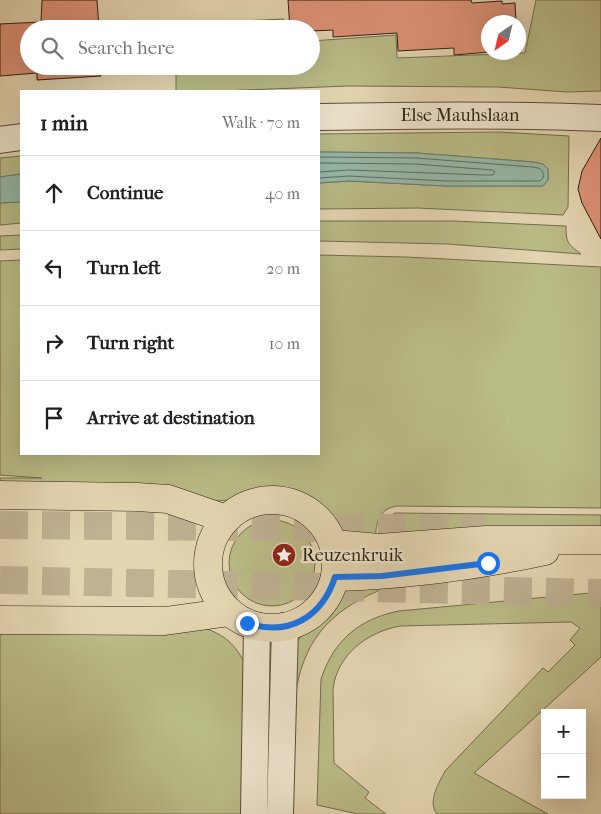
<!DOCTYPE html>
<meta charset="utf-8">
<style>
body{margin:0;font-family:"IM FELL French Canon",serif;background:#f6f6f6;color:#202124}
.controls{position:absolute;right:15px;bottom:15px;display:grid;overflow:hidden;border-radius:0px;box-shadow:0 5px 20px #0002}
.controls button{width:45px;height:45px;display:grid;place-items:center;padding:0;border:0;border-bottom:1px solid #e0e0e0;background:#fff;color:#202124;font:25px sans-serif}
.compass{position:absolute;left:481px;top:15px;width:45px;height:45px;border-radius:50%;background:#fff;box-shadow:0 5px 20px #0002;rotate:214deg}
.stop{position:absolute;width:15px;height:15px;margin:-11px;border:4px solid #1a73e8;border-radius:50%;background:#fff}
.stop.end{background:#1a73e8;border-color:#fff;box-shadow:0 1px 5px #0008}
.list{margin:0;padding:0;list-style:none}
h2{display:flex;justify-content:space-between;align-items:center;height:65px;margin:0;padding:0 20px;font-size:21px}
h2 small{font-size:16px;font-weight:400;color:#757577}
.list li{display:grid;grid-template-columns:32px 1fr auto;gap:15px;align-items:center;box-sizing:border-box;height:75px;padding:0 20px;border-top:1px solid #e0e0e0}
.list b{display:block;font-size:19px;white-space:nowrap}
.list em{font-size:16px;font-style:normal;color:#757577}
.icon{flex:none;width:28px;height:28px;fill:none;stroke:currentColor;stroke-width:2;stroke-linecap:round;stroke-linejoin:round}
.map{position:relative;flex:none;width:601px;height:814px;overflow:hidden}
.search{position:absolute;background:#fff;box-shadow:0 5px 20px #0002;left:20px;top:20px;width:300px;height:55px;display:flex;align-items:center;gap:12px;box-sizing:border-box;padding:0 18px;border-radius:28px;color:#757577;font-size:19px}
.panel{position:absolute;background:#fff;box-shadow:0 5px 20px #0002;left:20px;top:90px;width:300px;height:365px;border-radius:0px}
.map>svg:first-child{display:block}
</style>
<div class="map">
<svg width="601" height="814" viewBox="0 0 601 814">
<rect width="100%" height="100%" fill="#e4d6b2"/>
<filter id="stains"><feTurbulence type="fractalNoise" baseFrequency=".004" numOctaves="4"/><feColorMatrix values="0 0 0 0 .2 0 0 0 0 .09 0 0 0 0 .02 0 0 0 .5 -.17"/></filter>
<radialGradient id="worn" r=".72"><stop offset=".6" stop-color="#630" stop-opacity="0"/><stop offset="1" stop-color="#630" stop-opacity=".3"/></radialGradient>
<g fill="#babc88" stroke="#736e4c">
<polygon points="536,0 601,0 601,91 567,92 498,87 348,86 220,91 176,91 176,66 311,66 311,41 396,35 397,58 525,53"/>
<polygon points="284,19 284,29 175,29 175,24"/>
<polygon points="499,132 569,136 568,207 563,215 418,208 319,209 319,183 349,181 446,186 543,186 548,180 548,169 543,164 533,162 417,153 319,152 319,134"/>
<polygon points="21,156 21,174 0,177 0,158"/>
<polygon points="21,202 21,223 0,225 0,203"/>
<path d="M319,221H454L566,226C566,243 568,244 581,254L447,244L319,241Z"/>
<polygon points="21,235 21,249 0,250 0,236"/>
<path d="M319,255L406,257L601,267V508L397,506C377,509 376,525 375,542L352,537L337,526L319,507L301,496L248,493L228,500L216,501L0,490V478H42L0,475V261L21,260V454H319Z"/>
<path d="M395,513L601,515V527L384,541C384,529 382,519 395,513Z"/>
<circle cx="272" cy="563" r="43"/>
<path d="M378,583V591C328,612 302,643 295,698L296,642L341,596L350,590Z"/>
<path d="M601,592V657L474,773L548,814H437C427,802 439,783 445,771L543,668L548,672L575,645L570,640L580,628L571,622L400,626C367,632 337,655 333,689L334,763L369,792L365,798L386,814H358L317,805L321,679C334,640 359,619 399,611Z"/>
<path d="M204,628C225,635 235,644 245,664L248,814H0V629Z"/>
</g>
<g fill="#96b9aa" stroke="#6c7b6c">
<polygon points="319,152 417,153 533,162 543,164 548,169 548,180 543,186 446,186 349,181 319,183"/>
<polygon points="21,174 21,202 0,203 0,177"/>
</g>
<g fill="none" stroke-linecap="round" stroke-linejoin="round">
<g stroke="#616c5d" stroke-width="1">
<path d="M319,157L417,158L532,167C541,168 544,169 543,178L540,181H446L349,176L319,178"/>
<polyline points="319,163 416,164 492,170 495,172 493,175 483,175 349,170 319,172"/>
</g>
</g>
<g fill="#df9378" stroke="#2c1f10">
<polygon points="42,0 97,0 99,29 29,29 29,66 101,66 101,76 37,80 37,73 0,76 0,24 41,22"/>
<polygon points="288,0 471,0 472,3 502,1 502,4 515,3 516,22 488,22 488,52 490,52 454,55 454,48 398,51 397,33 333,37 333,30 311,31 311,29 290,29"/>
<polygon points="601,138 601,239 582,203 578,189 582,171"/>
</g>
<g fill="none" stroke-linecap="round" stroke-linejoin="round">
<g stroke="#bfb192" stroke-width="28" stroke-dasharray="28 14" stroke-linecap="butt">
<polyline points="0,525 485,529"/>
<polyline points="0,580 601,593"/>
</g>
<g stroke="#5a4d38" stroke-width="28">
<g id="minor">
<path d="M319,117C413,115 507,114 601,118"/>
<polyline points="0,140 21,137"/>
<polyline points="254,814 257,626"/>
<polyline points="280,814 285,626"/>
</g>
</g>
<g stroke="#2c1f10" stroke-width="29">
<g id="major">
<polyline points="0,495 137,497 168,499 226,519"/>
<circle cx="272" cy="564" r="64"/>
<polyline points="334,544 379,548 486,540 601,540"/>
<path d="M335,577C407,575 475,566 545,551"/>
<polyline points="0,620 165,621 230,612"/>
</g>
</g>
<use href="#minor" stroke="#ede4cd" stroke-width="26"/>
<use href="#major" stroke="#e4d6b2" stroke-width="28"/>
</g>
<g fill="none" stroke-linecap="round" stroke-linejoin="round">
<path stroke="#1a73e8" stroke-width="6" d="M247,623C289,637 322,617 335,577L382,576L488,563"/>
</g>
<defs>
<g id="sight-disc" transform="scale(1.25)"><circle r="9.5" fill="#8f2418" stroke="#ede4cd"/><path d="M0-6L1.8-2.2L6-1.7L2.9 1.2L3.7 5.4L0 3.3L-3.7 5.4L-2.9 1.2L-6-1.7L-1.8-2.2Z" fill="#fff"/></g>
</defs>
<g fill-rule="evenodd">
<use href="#sight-disc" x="284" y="555"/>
</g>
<g text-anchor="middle" stroke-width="4.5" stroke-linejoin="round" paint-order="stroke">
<g font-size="18" fill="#2c1f10" stroke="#ede4cd">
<text x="460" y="121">Else Mauhslaan</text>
</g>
<g font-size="18" fill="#2c1f10" stroke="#ede4cd" text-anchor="start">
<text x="302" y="561">Reuzenkruik</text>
</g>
</g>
<rect width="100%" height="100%" filter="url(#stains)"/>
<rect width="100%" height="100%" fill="url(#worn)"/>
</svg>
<div class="controls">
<button>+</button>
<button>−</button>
</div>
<svg class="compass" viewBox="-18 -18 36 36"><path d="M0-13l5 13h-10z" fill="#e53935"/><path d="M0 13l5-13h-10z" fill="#757577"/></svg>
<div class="stop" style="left:488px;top:563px"></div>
<div class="stop end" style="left:247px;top:623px"></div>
<div class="search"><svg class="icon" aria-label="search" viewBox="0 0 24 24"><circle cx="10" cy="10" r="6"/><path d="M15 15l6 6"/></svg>Search here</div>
<section class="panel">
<h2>1 min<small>Walk · 70 m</small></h2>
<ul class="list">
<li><svg class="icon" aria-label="ahead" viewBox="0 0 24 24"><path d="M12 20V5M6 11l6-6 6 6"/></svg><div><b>Continue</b></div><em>40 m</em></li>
<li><svg class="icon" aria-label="left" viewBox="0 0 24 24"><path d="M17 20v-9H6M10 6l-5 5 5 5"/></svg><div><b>Turn left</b></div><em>20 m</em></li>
<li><svg class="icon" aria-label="right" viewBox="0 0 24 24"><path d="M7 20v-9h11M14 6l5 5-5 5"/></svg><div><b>Turn right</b></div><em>10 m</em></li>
<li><svg class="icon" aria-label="arrive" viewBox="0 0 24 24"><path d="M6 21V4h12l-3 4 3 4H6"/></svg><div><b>Arrive at destination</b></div></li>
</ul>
</section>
</div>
